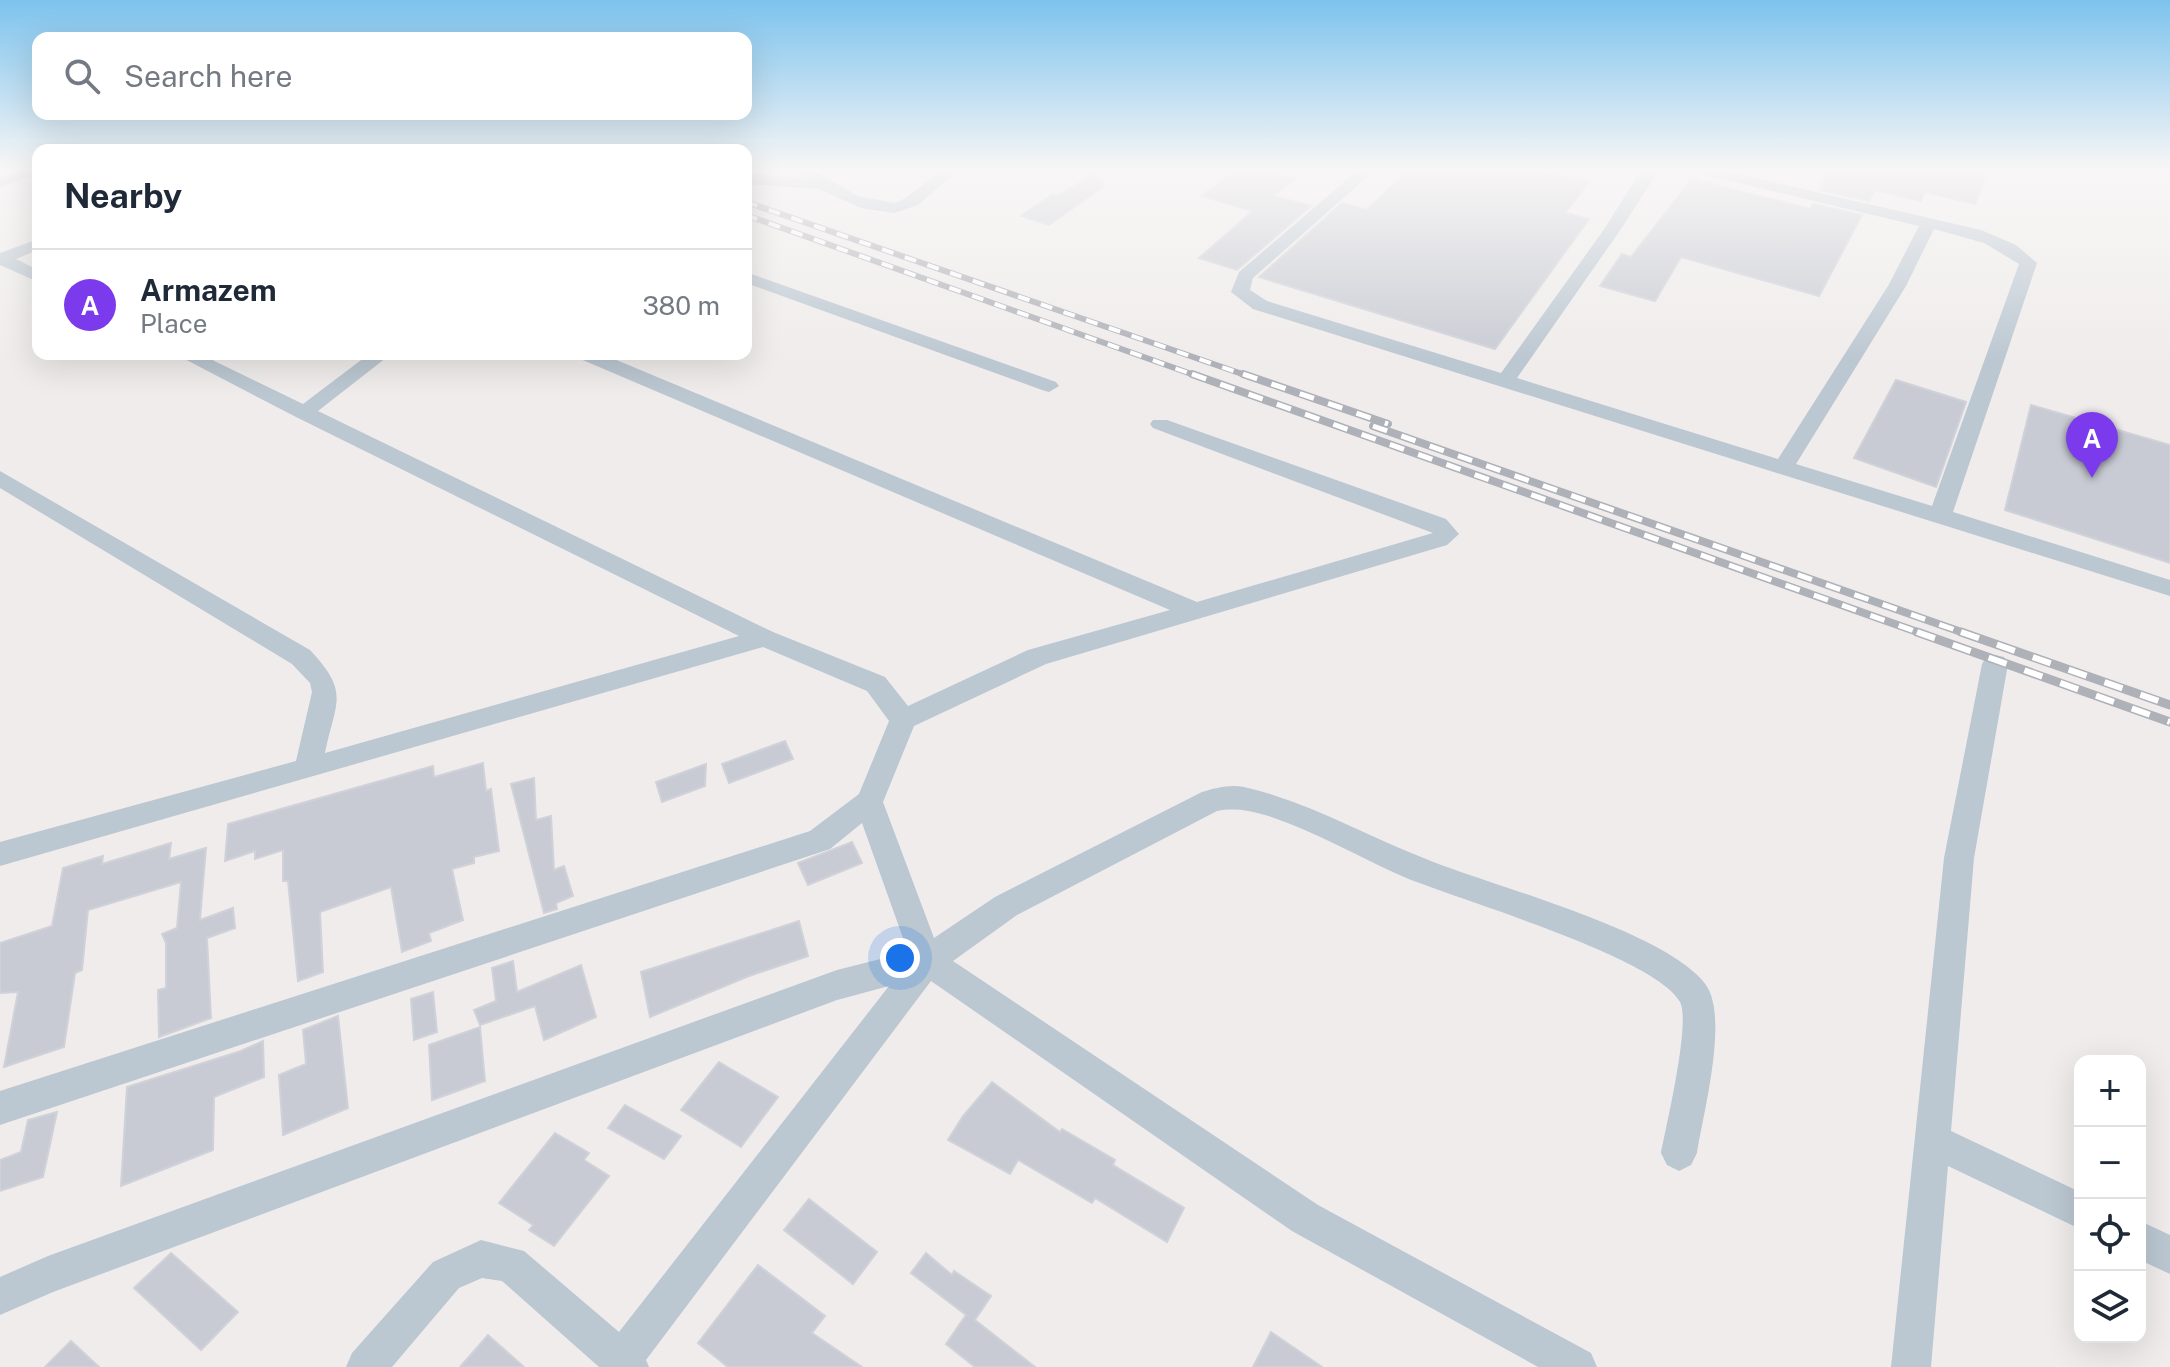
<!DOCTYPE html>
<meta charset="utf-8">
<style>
body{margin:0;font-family:"Public Sans",sans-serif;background:#f6f6f7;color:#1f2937}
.controls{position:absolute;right:24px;bottom:24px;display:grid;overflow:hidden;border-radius:16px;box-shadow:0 8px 32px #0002}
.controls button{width:72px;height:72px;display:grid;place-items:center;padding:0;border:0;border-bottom:2px solid #e0e1e3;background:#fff;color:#1f2937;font:40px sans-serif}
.you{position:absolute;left:900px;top:958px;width:28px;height:28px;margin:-20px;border:6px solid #fff;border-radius:50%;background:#1a73e8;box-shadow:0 0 0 12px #1a73e833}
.badge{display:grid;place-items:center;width:52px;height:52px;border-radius:50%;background:#7c3aed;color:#fff;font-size:26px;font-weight:700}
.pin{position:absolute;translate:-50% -66px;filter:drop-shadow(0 2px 4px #0008)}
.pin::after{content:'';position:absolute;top:42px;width:28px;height:24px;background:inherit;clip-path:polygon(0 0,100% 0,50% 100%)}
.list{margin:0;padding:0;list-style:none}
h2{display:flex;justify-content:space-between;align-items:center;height:104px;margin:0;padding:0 32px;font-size:34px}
h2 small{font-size:26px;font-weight:400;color:#747a83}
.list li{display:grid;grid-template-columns:52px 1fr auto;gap:24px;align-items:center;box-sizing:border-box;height:112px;padding:0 32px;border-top:2px solid #e0e1e3}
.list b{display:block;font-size:30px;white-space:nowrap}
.list p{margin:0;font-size:26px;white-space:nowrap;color:#747a83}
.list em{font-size:26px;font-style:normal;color:#747a83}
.icon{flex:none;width:44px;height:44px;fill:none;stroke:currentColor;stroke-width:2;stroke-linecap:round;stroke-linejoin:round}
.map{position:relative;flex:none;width:2170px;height:1367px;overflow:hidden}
.search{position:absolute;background:#fff;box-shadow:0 8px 32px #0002;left:32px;top:32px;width:720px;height:88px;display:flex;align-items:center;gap:20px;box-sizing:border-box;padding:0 28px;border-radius:16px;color:#747a83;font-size:30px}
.panel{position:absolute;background:#fff;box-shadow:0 8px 32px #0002;left:32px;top:144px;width:720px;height:216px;border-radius:16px}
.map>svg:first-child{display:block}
</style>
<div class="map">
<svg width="2170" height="1367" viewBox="0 0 2170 1367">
<rect width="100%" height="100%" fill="#f0ecec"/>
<g fill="#c8cbd3" stroke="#d0d2d9" stroke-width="2">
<polygon points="1236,170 1263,170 1295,179 1273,196 1311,206 1237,270 1199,258 1253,211 1202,196"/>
<polygon points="1408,170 1539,170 1589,182 1565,213 1589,219 1495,349 1259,277 1342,203 1367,210"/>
<polygon points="1825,170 1988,170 1975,204 1925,192 1921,201 1875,190 1869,201 1820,190 1826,178 1824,178"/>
<polygon points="1095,173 1104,186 1049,225 1021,216 1053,194 1057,196"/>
<polygon points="1692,179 1810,209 1813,204 1862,215 1819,296 1681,257 1655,301 1600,286 1622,254 1631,257"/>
<polygon points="1896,380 1966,402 1936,487 1854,458"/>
<polygon points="2031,405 2170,445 2170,563 2005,510"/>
<polygon points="785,741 793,759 729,783 722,764"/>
<polygon points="483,763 486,791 491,789 499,851 474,857 474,863 452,869 463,920 429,933 431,941 402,952 391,887 320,912 323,972 298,981 288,881 283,881 283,850 255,859 255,851 225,861 228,824 433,766 434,777"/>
<polygon points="706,764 705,786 662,802 656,782"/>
<polygon points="534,778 536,820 551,816 554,870 564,866 573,896 556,903 557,909 544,913 511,784"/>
<polygon points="852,842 862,863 808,885 798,863"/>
<polygon points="171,843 169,859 206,848 200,920 233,908 235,928 207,938 211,1018 159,1037 158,990 166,988 166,943 162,934 177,928 181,882 88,910 82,970 75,973 64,1047 4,1067 18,992 0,993 0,943 52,926 63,868 103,856 102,864"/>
<polygon points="799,921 808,956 749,976 650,1017 641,972"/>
<polygon points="513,961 517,992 581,965 596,1017 544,1040 535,1006 480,1025 474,1010 496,1001 492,968"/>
<polygon points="433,992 437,1032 414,1040 411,999"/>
<polygon points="338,1016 348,1108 283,1135 279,1075 306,1064 303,1030"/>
<polygon points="480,1027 485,1081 432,1100 429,1045"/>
<polygon points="263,1041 264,1077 214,1097 213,1150 121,1186 127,1087 241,1051"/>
<polygon points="719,1062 778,1097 741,1147 681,1110"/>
<polygon points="992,1082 1060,1132 1062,1129 1115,1160 1113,1165 1184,1208 1167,1242 1095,1198 1092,1203 1018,1160 1010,1174 948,1140 963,1116"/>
<polygon points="625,1105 681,1136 664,1159 608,1128"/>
<polygon points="57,1112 43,1177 0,1191 0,1160 21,1152 28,1120"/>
<polygon points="555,1133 589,1153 584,1160 609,1176 554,1246 529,1230 533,1225 499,1203"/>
<polygon points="809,1199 877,1252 853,1284 784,1230"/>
<polygon points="171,1253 238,1312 201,1350 134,1288"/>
<polygon points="926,1253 952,1275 954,1271 991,1296 975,1320 1035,1367 975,1367 946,1344 966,1315 911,1273"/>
<polygon points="758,1265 825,1316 812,1333 862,1367 728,1367 698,1343"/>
<polygon points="1271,1332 1322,1367 1253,1367"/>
<polygon points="488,1335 524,1367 460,1367"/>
<polygon points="71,1341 99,1367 45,1367"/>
</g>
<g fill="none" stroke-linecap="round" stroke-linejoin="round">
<g fill="#bbc7d1" fill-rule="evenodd">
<polygon points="20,170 38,170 38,174 0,187 0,177"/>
<polygon points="794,170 812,170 858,196 894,203 906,198 941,170 959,170 918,205 894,213 861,208 819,189 746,184 746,174 803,178"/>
<path d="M1358,170H1375L1253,278L1250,290L1267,301L1501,373L1605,228L1641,170H1659L1621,229L1517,378L1778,459L1888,286L1919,226L1697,173L1695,170H1721L1981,230L2016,245L2037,263L1953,512L2170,580V596L1253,309L1231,292L1239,272ZM1934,229L1984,243L2019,264L1932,506L1796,464L1906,286Z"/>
<polygon points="2159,170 2170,170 2170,177"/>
<polygon points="38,239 38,250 16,259 38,270 38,282 0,265 0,253"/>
<polygon points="746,272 1056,382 1059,386 1049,392 1042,390 746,283"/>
<path d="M175,354H200L303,404L369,354H391L318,411L773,632L885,677L908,706L1028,650L1170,610L578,358L575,354H602L1197,602L1433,533L1153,428L1150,424L1153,420H1167L1446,519L1459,534L1447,545L1046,664L914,726L883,802L934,938L995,897L1202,792C1215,788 1230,784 1244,787C1310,802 1368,837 1431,861C1496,887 1668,932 1706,985C1729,1018 1703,1114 1697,1153L1691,1165L1679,1171L1667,1165L1661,1153C1666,1127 1691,1022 1680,1002C1656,957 1459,900 1404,877C1358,857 1313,830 1265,815C1248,810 1234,808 1217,811L1017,915L953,961L1318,1205L1591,1353L1597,1367H1538L1292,1231L931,981L646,1360L649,1367H599L502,1281L482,1278L459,1288L392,1367H346L352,1353L433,1262L481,1240L524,1251L619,1332L889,986L837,1000L53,1292L0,1315V1277L48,1256L837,970L908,952L862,823L830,849L0,1125V1091L810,831L859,794L889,721L867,691L763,647L0,866V842L296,761L312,692L310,683L292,664L0,488V471L310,650C350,693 336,700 325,753L739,636L296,417Z"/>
<polygon points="1995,655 2004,657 2008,664 1974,858 1951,1131 2080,1192 2080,1229 1948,1166 1931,1367 1891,1367 1944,858 1982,664 1986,657"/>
<polygon points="2140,1221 2170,1235 2170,1274 2140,1260"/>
</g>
<g stroke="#aeb1b8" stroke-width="6">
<g id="rail-far2">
<polyline points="746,202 1248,376"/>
<polyline points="746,215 1197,376"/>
</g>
</g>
<g stroke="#aeb1b8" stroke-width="8">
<g id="rail-far1">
<polyline points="1192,374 1923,634"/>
<polyline points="1243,374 1388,424"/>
<polyline points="1373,426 1967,634"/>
</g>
</g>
<g stroke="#aeb1b8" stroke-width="9">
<g id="rail">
<polyline points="1917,632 2170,722"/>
<polyline points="1961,632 2170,705"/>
</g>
</g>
<use href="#rail-far2" stroke="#fff" stroke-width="4" stroke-dasharray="12" stroke-linecap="butt"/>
<use href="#rail-far1" stroke="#fff" stroke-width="5" stroke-dasharray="15" stroke-linecap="butt"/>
<use href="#rail" stroke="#fff" stroke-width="6" stroke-dasharray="19" stroke-linecap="butt"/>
</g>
<linearGradient id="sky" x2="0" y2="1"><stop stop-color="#7dc3ed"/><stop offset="0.47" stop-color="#f8f6f6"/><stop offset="1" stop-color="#f8f6f6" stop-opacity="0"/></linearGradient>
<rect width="2170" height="361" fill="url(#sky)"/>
</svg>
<div class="controls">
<button>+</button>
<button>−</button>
<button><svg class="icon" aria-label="locate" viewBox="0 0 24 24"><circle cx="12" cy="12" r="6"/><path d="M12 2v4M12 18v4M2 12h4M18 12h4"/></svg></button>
<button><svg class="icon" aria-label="layers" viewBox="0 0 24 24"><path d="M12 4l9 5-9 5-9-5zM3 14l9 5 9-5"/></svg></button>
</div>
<div class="you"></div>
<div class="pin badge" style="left:2092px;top:478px">A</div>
<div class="search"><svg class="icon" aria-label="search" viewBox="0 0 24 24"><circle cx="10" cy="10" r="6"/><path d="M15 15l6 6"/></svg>Search here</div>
<section class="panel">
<h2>Nearby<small></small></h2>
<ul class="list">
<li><span class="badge">A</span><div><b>Armazem</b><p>Place</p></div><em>380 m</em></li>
</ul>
</section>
</div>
